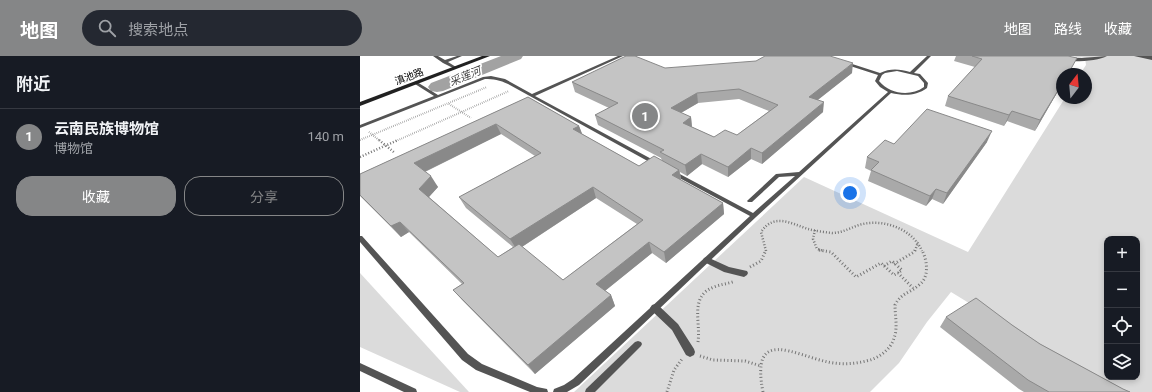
<!DOCTYPE html>
<html lang="zh">
<meta charset="utf-8">
<style>
body{margin:0;font-family:Roboto,"Noto Sans SC",sans-serif;background:#242831;color:#f1f3f6}
.controls{position:absolute;right:12px;bottom:12px;display:grid;overflow:hidden;border-radius:8px;box-shadow:0 2px 6px #0003}
.controls button{width:36px;height:36px;display:grid;place-items:center;padding:0;border:0;border-bottom:1px solid #363941;background:#171b24;color:#f1f3f6;font:20px sans-serif}
.compass{position:absolute;left:696px;top:12px;width:36px;height:36px;border-radius:50%;background:#171b24;box-shadow:0 2px 6px #0003;rotate:16deg}
.you{position:absolute;left:490px;top:137px;width:14px;height:14px;margin:-10px;border:3px solid #fff;border-radius:50%;background:#1a73e8;box-shadow:0 0 0 6px #1a73e833}
.badge{display:grid;place-items:center;width:26px;height:26px;border-radius:50%;background:#858687;color:#fff;font-size:13px;font-weight:700}
.pin{position:absolute;translate:-50% -50%;border:2px solid #fff;box-shadow:0 1px 4px #0006}
.list{margin:0;padding:0;list-style:none}
h2{display:flex;justify-content:space-between;align-items:center;height:52px;margin:0;padding:0 16px;font-size:17px}
h2 small{font-size:13px;font-weight:400;color:#9ea1a6}
.list li{display:grid;grid-template-columns:26px 1fr auto;gap:12px;align-items:center;box-sizing:border-box;height:56px;padding:0 16px;border-top:1px solid #363941}
.list b{display:block;font-size:15px;white-space:nowrap}
.list p{margin:0;font-size:13px;white-space:nowrap;color:#9ea1a6}
.list em{font-size:13px;font-style:normal;color:#9ea1a6}
.actions{display:flex;gap:8px;padding:12px 16px}
.actions a{flex:1;padding:9px 0;border:1px solid #858687;border-radius:16px;text-align:center;font-size:14px;color:#858687}
.actions .main{background:#858687;color:#fff}
.icon{flex:none;width:22px;height:22px;fill:none;stroke:currentColor;stroke-width:2;stroke-linecap:round;stroke-linejoin:round}
.map{position:relative;flex:none;width:792px;height:336px;overflow:hidden}
header{display:flex;align-items:center;gap:24px;box-sizing:border-box;height:56px;padding:0 20px;background:#858687;color:#fff}
header strong{font-size:19px}
nav{display:flex;gap:22px;margin-inline-start:auto;font-size:14px}
.search{width:280px;height:36px;background:#242831;display:flex;align-items:center;gap:10px;box-sizing:border-box;padding:0 14px;border-radius:22px;color:#9ea1a6;font-size:15px}
main{display:flex}
aside{flex:1;background:#171b24}
.map>svg:first-child{display:block}
</style>
<header>
<strong>地图</strong>
<div class="search"><svg class="icon" aria-label="search" viewBox="0 0 24 24"><circle cx="10" cy="10" r="6"/><path d="M15 15l6 6"/></svg>搜索地点</div>
<nav><a>地图</a><a>路线</a><a>收藏</a></nav>
</header>
<main>
<aside>
<h2>附近<small></small></h2>
<ul class="list">
<li><span class="badge">1</span><div><b>云南民族博物馆</b><p>博物馆</p></div><em>140 m</em></li>
</ul>
<div class="actions"><a class="main">收藏</a><a>分享</a></div>
</aside>
<div class="map">
<svg width="792" height="336" viewBox="0 0 792 336">
<rect width="100%" height="100%" fill="#fff"/>
<g fill="#dbdbdb" fill-rule="evenodd">
<path d="M710,0H792V336H760L738,326L591,236L567,266L539,307L510,336H214L444,121L608,196L705,42H726V18H720L726,9L725,2ZM747,183H777V321H747Z"/>
<polygon points="0,217 109,336 100,336 0,291"/>
</g>
<g fill="none" stroke-linecap="round" stroke-linejoin="round">
<polygon fill="#a2a2a2" fill-rule="evenodd" points="141,0 163,0 161,3 83,35 77,36 71,35 68,31 71,27"/>
<g stroke="#767676" stroke-width="2" stroke-dasharray="0.5 1.5" stroke-linecap="butt">
<polyline points="89,48 111,62"/>
<polyline points="9,76 20,85"/>
<polyline points="0,84 127,31"/>
<polyline points="36,85 149,35"/>
</g>
<g stroke="#767676" stroke-width="2.5" stroke-dasharray="1 2" stroke-linecap="butt">
<polyline points="19,84 35,97"/>
<polyline points="0,101 38,84"/>
<polyline points="455,174 453,183 457,193 464,195"/>
<path d="M406,195L401,176C414,157 430,167 448,173C455,175 464,176 472,177C482,177 490,172 499,169C522,162 552,172 562,195"/>
<polyline points="555,195 558,186"/>
</g>
<g stroke="#767676" stroke-width="3" stroke-dasharray="1 2.5" stroke-linecap="butt">
<polyline points="459,194 471,196 496,221 521,207 534,219 538,217 553,232"/>
<polyline points="534,208 554,196 555,194"/>
<polyline points="524,210 532,205 542,214 538,217"/>
<polyline points="390,211 401,205 406,194"/>
<path d="M338,286C341,266 329,240 354,231C361,228 368,228 375,225"/>
<polyline points="340,300 353,304 385,305 401,310"/>
<polyline points="307,336 314,314 322,303"/>
<path d="M403,336C390,270 434,299 468,306C482,309 496,308 510,304C520,301 531,293 534,282C538,272 535,260 535,249C541,237 550,237 559,229C570,221 567,204 562,194"/>
</g>
<g fill="#545454" fill-rule="evenodd">
<polygon points="73,0 78,0 85,4 97,0 102,0 88,6 96,11 96,13 95,13 83,7"/>
<path d="M258,0H263L175,40L297,106L298,107L297,108H293L148,28C140,24 133,23 125,23L0,72V69L74,40L55,28V26H57L78,39L123,21L131,20L145,23L172,38Z"/>
<path d="M567,0H571L554,17L560,18L568,27L567,32C556,40 544,40 531,37L396,161L219,329L207,336H193L194,333L204,329L213,323L390,160L312,118L311,117L312,116H316L393,157L435,120L419,121L392,146H388L387,145L388,144L416,118L439,116L528,36L520,31L515,25L518,19L484,8V6H486L520,17C530,12 540,13 550,16ZM537,15L558,20L564,27V31C550,41 530,38 519,25L522,19L525,17Z"/>
<polygon points="0,180 2,180 108,298 122,308 177,331 187,333 188,336 170,336 116,314 102,304 0,186"/>
<polygon points="278,285 281,286 282,288 281,290 235,336 225,336 226,333 275,286"/>
<polygon points="0,307 56,333 57,336 44,336 0,315"/>
</g>
<g fill="#545454" fill-rule="evenodd">
<path d="M682,0L722,2L747,0C735,7 694,7 682,0Z"/>
<polygon points="774,0 792,0 792,4"/>
<polygon points="347,201 369,211 387,215 388,217 387,219 384,221 364,216 344,206 343,204 344,202"/>
<polygon points="295,248 298,249 318,268 334,293 335,296 334,299 330,301 326,299 312,274 292,255 290,252 292,249"/>
</g>
<polygon fill="#212121" fill-rule="evenodd" points="122,0 130,0 0,50 0,46"/>
</g>
<g fill="#a9a9a9" fill-rule="evenodd">
<polygon points="596,0 708,0 702,28 675,75 647,65 644,70 585,50 588,40 615,11 594,5"/>
<path d="M305,12L492,17L457,44L463,56L402,108L391,103L368,121L342,108L327,120L320,116L321,124L363,147L364,158L306,207L292,197L245,235L251,239L255,250L175,318L102,244L93,234L102,228L49,176L41,181L0,140V118L168,41L219,70L222,78L279,110L302,105L301,102L238,69L235,59L249,52L215,36L212,26ZM379,43L409,55L377,79L354,81L332,71L331,61L321,57L338,47ZM141,78L175,100L99,141L106,152L153,191L138,201L69,141L78,131L65,116ZM236,142L277,168L203,224L162,191Z"/>
<polygon points="627,86 583,148 572,143 566,150 508,125 511,115 505,112 507,101 534,88"/>
<polygon points="586,261 652,269 680,288 763,333 770,336 664,336 659,333 580,271"/>
</g>
<g fill="#898989">
<polygon points="493,7 492,17 449,51 449,41"/>
<polygon points="702,28 675,75 680,64"/>
<polygon points="337,37 338,47 312,62 311,52"/>
<polygon points="464,46 463,56 402,108 402,97"/>
<polygon points="652,55 647,65 644,70 649,59"/>
<polygon points="331,61 332,72 323,67"/>
<polygon points="136,68 141,78 62,117 54,107"/>
<polygon points="219,70 223,80 213,73"/>
<polygon points="632,75 627,86 583,148 587,137"/>
<polygon points="391,92 391,103 368,121 368,111"/>
<polygon points="341,98 342,108 327,120 325,109"/>
<polygon points="319,114 321,124 312,119"/>
<polygon points="71,120 78,131 67,143 59,133"/>
<polygon points="233,131 236,142 157,194 150,183"/>
<polygon points="576,133 572,143 566,150 570,140"/>
<polygon points="363,147 364,158 306,207 304,196"/>
<polygon points="40,166 49,176 41,181 31,170"/>
<polygon points="289,186 292,197 241,238 236,228"/>
<polygon points="251,239 255,250 175,318 168,309"/>
</g>
<g fill="#c4c4c4" stroke="#898989" fill-rule="evenodd">
<path d="M266,0H275L305,12L396,5L405,0H470L493,7L449,41L464,46L402,97L391,92L368,111L341,98L325,109L300,96L304,94L235,59L258,47L212,26ZM379,33L418,49L377,79L365,74L354,81L323,67L331,61L311,52L337,37Z"/>
<polygon points="612,0 708,0 717,2 708,18 702,18 702,28 680,64 652,55 649,59 588,40 622,3"/>
<path d="M168,41L219,70L213,73L279,110L294,100L319,114L312,119L363,147L304,196L289,186L236,228L251,239L168,309L93,234L104,227L40,166L31,170L0,139V118ZM136,68L181,97L99,141L150,183L233,131L283,164L203,224L159,188L138,201L59,133L71,120L54,107Z"/>
<polygon points="567,53 632,75 587,137 576,133 570,140 511,114 519,106 507,101 525,84 534,88"/>
<polygon points="616,242 652,269 680,288 763,333 770,336 689,336 668,324 586,261"/>
</g>
<g text-anchor="middle" stroke-width="3.5" stroke-linejoin="round" paint-order="stroke">
<g font-size="10" fill="#000" stroke="#fff">
<text transform="translate(49 20) rotate(-21)" y="4">滇池路</text>
</g>
<g font-size="11" font-style="italic" fill="#434343" stroke="#fff">
<text transform="translate(105 20) rotate(-22)" y="4">采莲河</text>
</g>
</g>
</svg>
<div class="controls">
<button>+</button>
<button>−</button>
<button><svg class="icon" aria-label="locate" viewBox="0 0 24 24"><circle cx="12" cy="12" r="6"/><path d="M12 2v4M12 18v4M2 12h4M18 12h4"/></svg></button>
<button><svg class="icon" aria-label="layers" viewBox="0 0 24 24"><path d="M12 4l9 5-9 5-9-5zM3 14l9 5 9-5"/></svg></button>
</div>
<svg class="compass" viewBox="-18 -18 36 36"><path d="M0-13l5 13h-10z" fill="#e53935"/><path d="M0 13l5-13h-10z" fill="#9ea1a6"/></svg>
<div class="you"></div>
<div class="pin badge" style="left:285px;top:60px">1</div>
</div>
</main>
